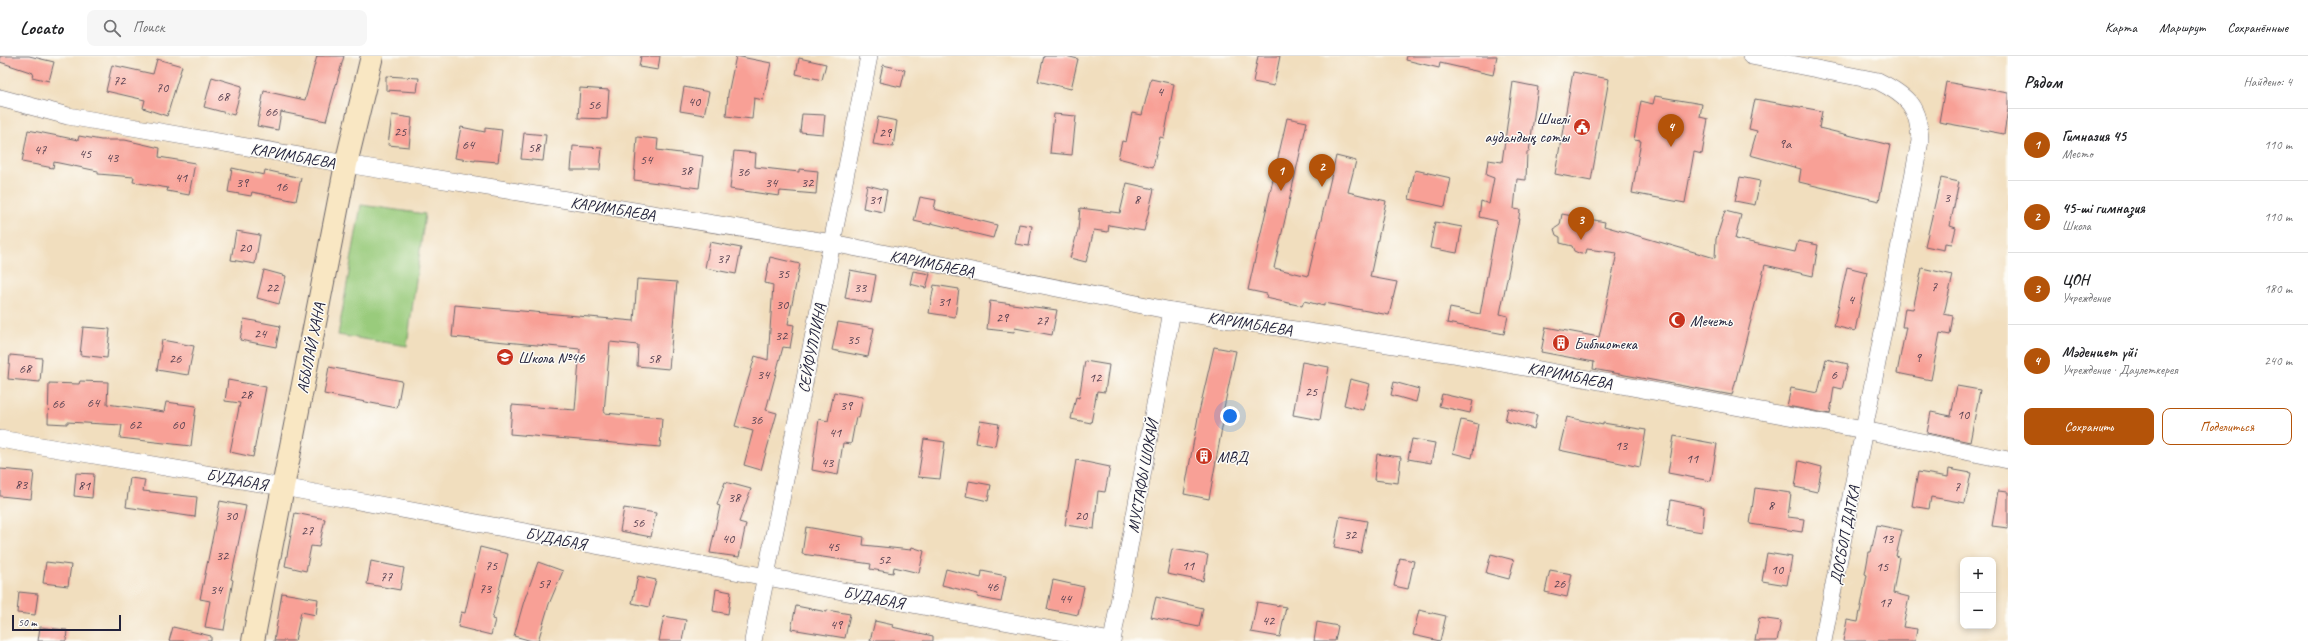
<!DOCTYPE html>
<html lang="ru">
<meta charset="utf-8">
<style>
body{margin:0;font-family:Caveat,sans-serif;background:#f6f6f6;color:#202124}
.controls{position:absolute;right:12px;bottom:12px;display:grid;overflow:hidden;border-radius:8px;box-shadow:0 2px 6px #0003}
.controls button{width:36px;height:36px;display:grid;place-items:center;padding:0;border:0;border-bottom:1px solid #e0e0e0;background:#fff;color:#202124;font:20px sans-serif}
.scale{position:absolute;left:12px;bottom:10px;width:109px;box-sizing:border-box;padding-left:4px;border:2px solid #22223b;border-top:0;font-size:11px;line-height:14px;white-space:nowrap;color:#22223b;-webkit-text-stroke:3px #fdfcf7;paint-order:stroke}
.you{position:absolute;left:1230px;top:360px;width:14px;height:14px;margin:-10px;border:3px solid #fff;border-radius:50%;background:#1a73e8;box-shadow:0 0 0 6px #1a73e833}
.badge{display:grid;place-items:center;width:26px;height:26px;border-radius:50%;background:#b45309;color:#fff;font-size:13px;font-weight:700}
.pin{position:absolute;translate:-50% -33px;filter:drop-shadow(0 1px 2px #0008)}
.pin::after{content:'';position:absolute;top:21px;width:14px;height:12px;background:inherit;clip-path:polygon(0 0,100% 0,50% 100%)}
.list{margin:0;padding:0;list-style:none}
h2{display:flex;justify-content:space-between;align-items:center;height:52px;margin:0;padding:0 16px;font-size:17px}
h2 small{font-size:13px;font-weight:400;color:#757577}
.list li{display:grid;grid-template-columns:26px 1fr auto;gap:12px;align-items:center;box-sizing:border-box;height:72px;padding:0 16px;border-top:1px solid #e0e0e0}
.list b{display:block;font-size:15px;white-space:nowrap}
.list p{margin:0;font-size:13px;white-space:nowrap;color:#757577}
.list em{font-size:13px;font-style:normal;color:#757577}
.actions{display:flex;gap:8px;padding:12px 16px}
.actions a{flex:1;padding:9px 0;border:1px solid #b45309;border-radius:8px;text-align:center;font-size:14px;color:#b45309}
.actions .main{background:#b45309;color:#fff}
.icon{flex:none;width:22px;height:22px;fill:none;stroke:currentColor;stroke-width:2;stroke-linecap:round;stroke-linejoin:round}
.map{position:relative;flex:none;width:2008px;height:585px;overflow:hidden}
header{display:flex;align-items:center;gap:24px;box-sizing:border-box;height:56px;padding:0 20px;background:#fff;border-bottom:1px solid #e0e0e0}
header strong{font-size:19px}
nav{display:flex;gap:22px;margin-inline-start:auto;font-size:14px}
.search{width:280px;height:36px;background:#f6f6f6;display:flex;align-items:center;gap:10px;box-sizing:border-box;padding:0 14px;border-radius:8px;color:#757577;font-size:15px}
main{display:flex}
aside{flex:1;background:#fff}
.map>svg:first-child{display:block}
</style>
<header>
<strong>Locato</strong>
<div class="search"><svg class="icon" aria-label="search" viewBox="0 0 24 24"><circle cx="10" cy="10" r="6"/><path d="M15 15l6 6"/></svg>Поиск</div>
<nav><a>Карта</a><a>Маршрут</a><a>Сохранённые</a></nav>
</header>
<main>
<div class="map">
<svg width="2008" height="585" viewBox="0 0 2008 585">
<rect width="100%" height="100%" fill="#fdfcf7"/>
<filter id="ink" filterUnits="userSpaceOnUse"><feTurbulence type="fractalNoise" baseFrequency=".025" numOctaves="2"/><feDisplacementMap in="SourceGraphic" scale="8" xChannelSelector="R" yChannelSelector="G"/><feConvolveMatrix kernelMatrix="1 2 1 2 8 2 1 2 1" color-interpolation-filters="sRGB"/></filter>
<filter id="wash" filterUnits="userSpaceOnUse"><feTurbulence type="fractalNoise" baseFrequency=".012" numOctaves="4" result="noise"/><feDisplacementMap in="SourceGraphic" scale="16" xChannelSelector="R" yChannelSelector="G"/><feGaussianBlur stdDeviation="0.9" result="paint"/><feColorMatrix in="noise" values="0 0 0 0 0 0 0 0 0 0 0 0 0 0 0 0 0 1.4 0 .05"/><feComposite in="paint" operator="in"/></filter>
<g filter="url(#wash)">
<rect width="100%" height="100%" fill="#f1debe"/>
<polygon fill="#99cb7b" stroke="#5e765b" points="361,149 425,158 407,290 338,279"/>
<g id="blocks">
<g fill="#f8a096">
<polygon points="0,0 29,0 54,6 49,25 32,21 33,17 0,6"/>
<polygon points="317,0 344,0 326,65 281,56 278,74 257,70 264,35 305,44"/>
<polygon points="641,0 660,0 658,14 639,11"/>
<polygon points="736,0 771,7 763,44 754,42 752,63 726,60 728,38"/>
<polygon points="1044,0 1066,0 1078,3 1071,33 1038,25"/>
<polygon points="1258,0 1280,0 1274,30 1253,26"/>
<polygon points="1407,0 1497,0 1493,19 1440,7 1439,12 1406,4"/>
<polygon points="799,2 826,8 822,24 796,18"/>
<polygon points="157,3 182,10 167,60 143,52 145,44 106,35 112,9 153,18"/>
<polygon points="883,9 905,14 901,31 879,26"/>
<polygon points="1573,16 1609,23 1591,125 1555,118"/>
<polygon points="386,20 419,22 417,36 386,34"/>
<polygon points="212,21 242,30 234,59 204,51"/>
<polygon points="1151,23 1174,28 1164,82 1160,81 1153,111 1118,102 1122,85 1126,86 1132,57 1142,59"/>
<polygon points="1513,26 1538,31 1529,96 1527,96 1526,124 1517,123 1514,153 1520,154 1518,168 1500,258 1508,260 1504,278 1447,267 1450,252 1480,258 1497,165 1479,161 1481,145 1489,148 1494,122 1486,119 1488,104 1502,106"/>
<polygon points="1946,26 2008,37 2008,53 2004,78 1939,66"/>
<polygon points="684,31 709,36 704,59 680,55"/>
<polygon points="580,32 609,34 607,63 578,62"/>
<polygon points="1655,40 1702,48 1700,61 1708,63 1702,98 1694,96 1685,147 1632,137 1641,85 1634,84 1641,45 1653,48"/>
<polygon points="1755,43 1822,55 1819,72 1890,89 1879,145 1799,126 1801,113 1750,99 1757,75 1749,73"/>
<polygon points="802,58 825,59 823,78 800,76"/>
<polygon points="1054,58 1076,60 1072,99 1050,97"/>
<polygon points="392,59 412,62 409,91 388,89"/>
<polygon points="878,61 897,65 893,91 873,88"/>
<polygon points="1287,62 1307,66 1274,212 1308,220 1336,100 1356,105 1348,136 1386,145 1370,221 1397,226 1389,259 1324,247 1324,250 1304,245 1302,250 1266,242 1267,238 1248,234"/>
<polygon points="461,71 485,76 485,72 502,74 498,106 475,104 475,105 455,102"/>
<polygon points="28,74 78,84 79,80 101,84 125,84 160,92 159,101 195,107 189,139 167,135 168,132 133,126 134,121 98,118 98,115 54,106 53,112 22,106"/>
<polygon points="524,77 546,79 543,105 521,103"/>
<polygon points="637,81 658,83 657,94 703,100 699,132 634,124"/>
<polygon points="573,90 602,92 600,114 571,114"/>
<polygon points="734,95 756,97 755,111 799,116 799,113 818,115 816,138 780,135 779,140 730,133"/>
<polygon points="232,112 264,119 265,114 301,122 296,145 252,136 251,140 228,136"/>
<polygon points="1415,114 1451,122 1445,151 1409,143"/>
<polygon points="1740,121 1760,125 1755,149 1735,145"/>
<polygon points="1941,122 1959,126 1950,170 1956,172 1952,188 1945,187 1944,194 1925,190"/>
<polygon points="1127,127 1154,133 1144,175 1109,169 1108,176 1094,174 1086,206 1070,202 1078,174 1080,152 1120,157"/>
<polygon points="867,129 887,134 883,156 863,152"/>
<polygon points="920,141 936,144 934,153 997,169 993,182 931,167 931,169 914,165"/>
<polygon points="1725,155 1741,159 1735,183 1795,196 1798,185 1818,189 1813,220 1765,209 1732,339 1593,313 1594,306 1541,296 1546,271 1599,281 1617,197 1587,193 1586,197 1581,198 1574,195 1572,190 1560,187 1560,181 1556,179 1554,173 1560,169 1562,158 1605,166 1604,170 1715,202 1716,183"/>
<polygon points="1435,166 1462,171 1457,197 1430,192"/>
<polygon points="1019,168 1032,170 1029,190 1015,188"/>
<polygon points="236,175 260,179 255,208 231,204"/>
<polygon points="710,186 741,192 736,218 705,212"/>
<polygon points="770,201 800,208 788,268 794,269 790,292 783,291 766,354 777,357 761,414 744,409 753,375 735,370 755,300 768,304 773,229 765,227"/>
<polygon points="1847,211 1867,216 1855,275 1834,270"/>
<polygon points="1922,212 1953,219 1944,258 1953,260 1950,279 1940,277 1931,324 1897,317 1906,271 1902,271 1905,252 1913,253"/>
<polygon points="264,214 286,220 279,248 257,242"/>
<polygon points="850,214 876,219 871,247 845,242"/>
<polygon points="913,215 930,218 926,232 910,228"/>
<polygon points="637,223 677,226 669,313 637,310 638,289 610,286 604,357 662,362 660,391 510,378 512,349 575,354 580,293 452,281 455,249 634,265"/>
<polygon points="934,229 959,233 955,261 929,257"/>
<polygon points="990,245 1057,254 1052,279 1015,272 1014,276 987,273"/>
<polygon points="244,263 280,270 276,291 240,284"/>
<polygon points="838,266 874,272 868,301 832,294"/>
<polygon points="83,271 110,273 107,302 80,299"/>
<polygon points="162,284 194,290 188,319 157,314"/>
<polygon points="1214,291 1236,295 1222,361 1224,361 1209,443 1184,438 1199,356"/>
<polygon points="10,299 42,302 40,326 8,323"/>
<polygon points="1826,303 1848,308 1842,333 1834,331 1830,358 1787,350 1791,332 1818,337"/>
<polygon points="1085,305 1109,309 1105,336 1097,335 1091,367 1071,363 1076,341 1079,342"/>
<polygon points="1302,306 1329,311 1320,364 1293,359"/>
<polygon points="329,311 402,325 397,352 324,338"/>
<polygon points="1350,323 1370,328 1363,354 1344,349"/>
<polygon points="228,324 266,331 253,401 230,396 240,347 225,345"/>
<polygon points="80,325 108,326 107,348 164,356 166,346 196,350 191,390 120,382 122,369 67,366 67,368 48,367 49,327 79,328"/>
<polygon points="1394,326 1419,333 1416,346 1391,339"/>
<polygon points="1957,330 1980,334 1970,386 1927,377 1931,356 1951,360"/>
<polygon points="834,336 863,341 859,362 856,361 851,388 843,387 838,419 812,414 819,363 828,365"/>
<polygon points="1442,338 1473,345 1470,357 1439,350"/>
<polygon points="1508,352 1537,359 1534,373 1505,365"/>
<polygon points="1567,361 1603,369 1603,367 1646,374 1640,411 1559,394"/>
<polygon points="1461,364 1478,368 1472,402 1453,397"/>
<polygon points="980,365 999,368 995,390 976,387"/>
<polygon points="1674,380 1717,388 1711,425 1668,417"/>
<polygon points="924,383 945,386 940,423 918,421"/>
<polygon points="1412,383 1435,387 1431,407 1408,403"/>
<polygon points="1377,398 1401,401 1398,427 1374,424"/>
<polygon points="1076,404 1110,411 1105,436 1098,435 1094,473 1065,469"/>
<polygon points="1799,405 1822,411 1817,436 1795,431"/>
<polygon points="0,413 34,416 31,443 0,440"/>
<polygon points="1949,413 1971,417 1965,447 1931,441 1929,453 1912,450 1918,416 1948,421"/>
<polygon points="76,417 94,418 92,442 74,440"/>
<polygon points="130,422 145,424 143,435 197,441 195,461 126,451"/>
<polygon points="969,425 991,429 988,445 966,440"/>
<polygon points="725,426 751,433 739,466 746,468 739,501 710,497 720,450 717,449"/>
<polygon points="1755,432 1791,437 1788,461 1804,463 1802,476 1750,468"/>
<polygon points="1998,435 2008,436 2008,472 1992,470"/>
<polygon points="1671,444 1704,451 1702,476 1667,470"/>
<polygon points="220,445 246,450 231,523 233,524 224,574 205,571 210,545 200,543"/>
<polygon points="624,452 656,457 651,481 620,475"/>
<polygon points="295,457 325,463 319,491 311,490 306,515 285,510"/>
<polygon points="1340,460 1367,465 1361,497 1334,492"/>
<polygon points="1877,469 1902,474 1896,500 1899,501 1893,537 1909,541 1903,571 1917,573 1915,585 1843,585 1847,564 1858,566 1867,519 1865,518 1869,496 1871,496"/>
<polygon points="806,471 864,481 863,489 911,494 912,491 924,495 919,517 894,511 893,517 870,513 871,508 802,498"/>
<polygon points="480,491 508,498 492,563 495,564 491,579 458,571 461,556 465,557"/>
<polygon points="1172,493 1208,499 1203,525 1167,518"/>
<polygon points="1767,497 1792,501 1787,529 1762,525"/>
<polygon points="1491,498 1514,504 1509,523 1486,517"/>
<polygon points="1400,502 1414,505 1408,533 1394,530"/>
<polygon points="371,505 404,512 400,534 367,528"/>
<polygon points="46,506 71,509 68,530 43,527"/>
<polygon points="538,506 563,515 549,548 538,585 532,585 514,580 524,545"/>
<polygon points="946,513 981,522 982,515 1006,520 1001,546 977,541 978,538 942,529"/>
<polygon points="1550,514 1572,518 1567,541 1545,536"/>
<polygon points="638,520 656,524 649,551 632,547"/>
<polygon points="1053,524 1084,531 1078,559 1047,553"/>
<polygon points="716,533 731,536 728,558 713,555"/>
<polygon points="19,536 38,538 35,559 17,557"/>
<polygon points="282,537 318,543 316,559 301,556 295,585 274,585"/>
<polygon points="1156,541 1203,552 1199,571 1151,561"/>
<polygon points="1257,546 1286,551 1280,581 1251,576"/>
<polygon points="796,550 827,556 827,554 850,558 845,582 791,573"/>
<polygon points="1419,554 1446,560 1440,585 1413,579"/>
<polygon points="664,560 686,564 682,585 659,585"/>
<polygon points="1759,562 1781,565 1777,585 1755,585"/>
<polygon points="875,565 893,569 892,571 933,580 933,585 870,585"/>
<polygon points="1317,566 1338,570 1335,585 1314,585"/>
<polygon points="40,571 67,574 66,585 38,585"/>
<polygon points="173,571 211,580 211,585 169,585"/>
</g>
</g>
</g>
<g filter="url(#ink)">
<use href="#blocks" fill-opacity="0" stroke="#6a6469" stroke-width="1"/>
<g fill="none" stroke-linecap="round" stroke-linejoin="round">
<g stroke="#6a6469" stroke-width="18">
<g id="street">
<path d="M1751,0L1878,25C1908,40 1919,51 1920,85L1823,585"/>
<polyline points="0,42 68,60 346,108 832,187 1172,255 1453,298 1864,374 2008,404"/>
<polyline points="0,383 283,431 1111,585"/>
<polyline points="753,585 869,0"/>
<polyline points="1112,585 1172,255"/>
</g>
</g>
<g stroke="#6a6469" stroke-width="24">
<polyline id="secondary" points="253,585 346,108 372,0"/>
</g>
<use href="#street" stroke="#fff" stroke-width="17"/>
<use href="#secondary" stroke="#f9e7c3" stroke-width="22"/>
</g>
</g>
<defs>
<g id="civic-disc" transform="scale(0.9)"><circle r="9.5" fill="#c8321e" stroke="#fdfcf7"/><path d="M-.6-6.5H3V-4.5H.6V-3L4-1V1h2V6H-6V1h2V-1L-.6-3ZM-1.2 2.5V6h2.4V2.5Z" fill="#fff"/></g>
<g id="mosque-disc" transform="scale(0.9)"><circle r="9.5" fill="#c8321e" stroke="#fdfcf7"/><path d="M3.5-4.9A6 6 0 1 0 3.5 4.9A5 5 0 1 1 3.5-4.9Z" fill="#fff"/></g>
<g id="building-disc" transform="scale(0.9)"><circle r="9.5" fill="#c8321e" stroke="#fdfcf7"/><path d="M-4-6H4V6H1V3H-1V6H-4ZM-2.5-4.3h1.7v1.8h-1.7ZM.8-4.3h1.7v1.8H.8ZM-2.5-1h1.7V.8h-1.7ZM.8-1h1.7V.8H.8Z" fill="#fff"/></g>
<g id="school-disc" transform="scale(0.9)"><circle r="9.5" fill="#c8321e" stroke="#fdfcf7"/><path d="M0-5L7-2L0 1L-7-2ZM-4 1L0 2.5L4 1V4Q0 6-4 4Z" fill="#fff"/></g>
</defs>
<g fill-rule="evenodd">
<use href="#civic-disc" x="1582" y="71"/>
<use href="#mosque-disc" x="1677" y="264"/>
<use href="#building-disc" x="1561" y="287"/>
<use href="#school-disc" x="505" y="301"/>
<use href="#building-disc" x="1204" y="400"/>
</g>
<g text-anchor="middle" stroke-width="3" stroke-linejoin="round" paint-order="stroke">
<g font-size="14" fill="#584252">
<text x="119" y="29">72</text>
<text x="162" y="36">70</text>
<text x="1160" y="40">4</text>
<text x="223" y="45">68</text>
<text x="694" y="50">40</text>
<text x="594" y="53">56</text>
<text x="271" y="60">66</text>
<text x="400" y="80">25</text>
<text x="885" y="81">29</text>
<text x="1785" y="92">9а</text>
<text x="468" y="93">64</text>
<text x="534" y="96">58</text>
<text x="40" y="98">47</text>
<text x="85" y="102">45</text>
<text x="112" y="106">43</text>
<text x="646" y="108">54</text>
<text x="686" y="119">38</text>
<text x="743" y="120">36</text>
<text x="181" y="126">41</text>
<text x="242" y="131">39</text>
<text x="771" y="131">34</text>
<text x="807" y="131">32</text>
<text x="281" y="135">16</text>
<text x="1947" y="146">3</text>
<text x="875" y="148">31</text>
<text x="1137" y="148">8</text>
<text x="245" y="196">20</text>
<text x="723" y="207">37</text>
<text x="783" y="222">35</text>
<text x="1934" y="235">7</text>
<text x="272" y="236">22</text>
<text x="860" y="236">33</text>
<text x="1851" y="248">4</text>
<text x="944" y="250">31</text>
<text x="782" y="253">30</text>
<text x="1002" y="266">29</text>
<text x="1042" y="269">27</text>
<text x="260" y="282">24</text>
<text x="781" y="284">32</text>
<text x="853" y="288">35</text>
<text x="1918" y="306">9</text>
<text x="175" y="307">26</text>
<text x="654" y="307">58</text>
<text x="25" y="317">68</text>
<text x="763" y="323">34</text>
<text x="1834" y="323">6</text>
<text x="1095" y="326">12</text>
<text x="1311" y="340">25</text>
<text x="246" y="343">28</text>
<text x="93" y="351">64</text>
<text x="58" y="352">66</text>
<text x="846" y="354">39</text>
<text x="1963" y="363">10</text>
<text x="756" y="368">36</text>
<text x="135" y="373">62</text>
<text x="178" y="373">60</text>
<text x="835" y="381">41</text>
<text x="1621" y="394">13</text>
<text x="1692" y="407">11</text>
<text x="827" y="411">43</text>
<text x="21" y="433">83</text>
<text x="84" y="434">81</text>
<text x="1957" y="435">7</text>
<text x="734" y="446">38</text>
<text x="1771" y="454">8</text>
<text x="231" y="464">30</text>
<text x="1081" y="464">20</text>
<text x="638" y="471">56</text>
<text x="307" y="479">27</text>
<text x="1350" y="483">32</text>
<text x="728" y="487">40</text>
<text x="1887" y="487">13</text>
<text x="833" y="495">45</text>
<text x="222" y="504">32</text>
<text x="884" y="508">52</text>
<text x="491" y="514">75</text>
<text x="1188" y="514">11</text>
<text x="1882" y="515">15</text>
<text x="1777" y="518">10</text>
<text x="386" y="525">77</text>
<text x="544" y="532">57</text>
<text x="1559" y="532">26</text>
<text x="992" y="535">46</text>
<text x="485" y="537">73</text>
<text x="216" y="538">34</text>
<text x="1065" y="547">44</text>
<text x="1885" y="551">17</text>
<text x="1268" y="569">42</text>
<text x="836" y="573">49</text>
</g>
<g font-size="16" fill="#22223b" stroke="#fdfcf7" text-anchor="start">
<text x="1569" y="68" text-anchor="end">Шиелі<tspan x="1569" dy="18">аудандық соты</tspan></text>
<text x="1690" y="270">Мечеть</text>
<text x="1574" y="293">Библиотека</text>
<text x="518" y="307">Школа №46</text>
<text x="1217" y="406">МВД</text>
</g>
<g font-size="16" fill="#22223b" stroke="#fdfcf7">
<text transform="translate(293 99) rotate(10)" y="6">КАРИМБАЕВА</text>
<text transform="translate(613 152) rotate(9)" y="6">КАРИМБАЕВА</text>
<text transform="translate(932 207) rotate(11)" y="6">КАРИМБАЕВА</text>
<text transform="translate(1250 267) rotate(9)" y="6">КАРИМБАЕВА</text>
<text transform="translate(310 292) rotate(-79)" y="6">АБЫЛАЙ ХАНА</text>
<text transform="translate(811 292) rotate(-79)" y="6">СЕЙФУЛЛИНА</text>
<text transform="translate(1570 319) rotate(11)" y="6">КАРИМБАЕВА</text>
<text transform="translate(1142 420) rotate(-80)" y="6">МУСТАФЫ ШОКАЙ</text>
<text transform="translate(237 423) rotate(10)" y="6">БУДАБАЯ</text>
<text transform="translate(1844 479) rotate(-79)" y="6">ДОСБОП ДАТКА</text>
<text transform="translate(556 482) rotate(11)" y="6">БУДАБАЯ</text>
<text transform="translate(874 541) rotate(11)" y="6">БУДАБАЯ</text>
</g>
</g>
</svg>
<div class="controls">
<button>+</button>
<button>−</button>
</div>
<div class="scale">50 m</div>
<div class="you"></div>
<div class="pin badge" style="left:1281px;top:135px">1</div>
<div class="pin badge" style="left:1322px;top:131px">2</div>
<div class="pin badge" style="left:1581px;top:184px">3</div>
<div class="pin badge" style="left:1671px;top:91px">4</div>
</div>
<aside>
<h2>Рядом<small>Найдено: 4</small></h2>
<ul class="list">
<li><span class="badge">1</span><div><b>Гимназия 45</b><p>Место</p></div><em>110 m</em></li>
<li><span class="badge">2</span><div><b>45-ші гимназия</b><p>Школа</p></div><em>110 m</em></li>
<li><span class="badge">3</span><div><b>ЦОН</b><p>Учреждение</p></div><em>180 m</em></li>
<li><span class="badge">4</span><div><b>Мәдениет үйі</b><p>Учреждение · Даулеткерея</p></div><em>240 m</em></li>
</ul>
<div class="actions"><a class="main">Сохранить</a><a>Поделиться</a></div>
</aside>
</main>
